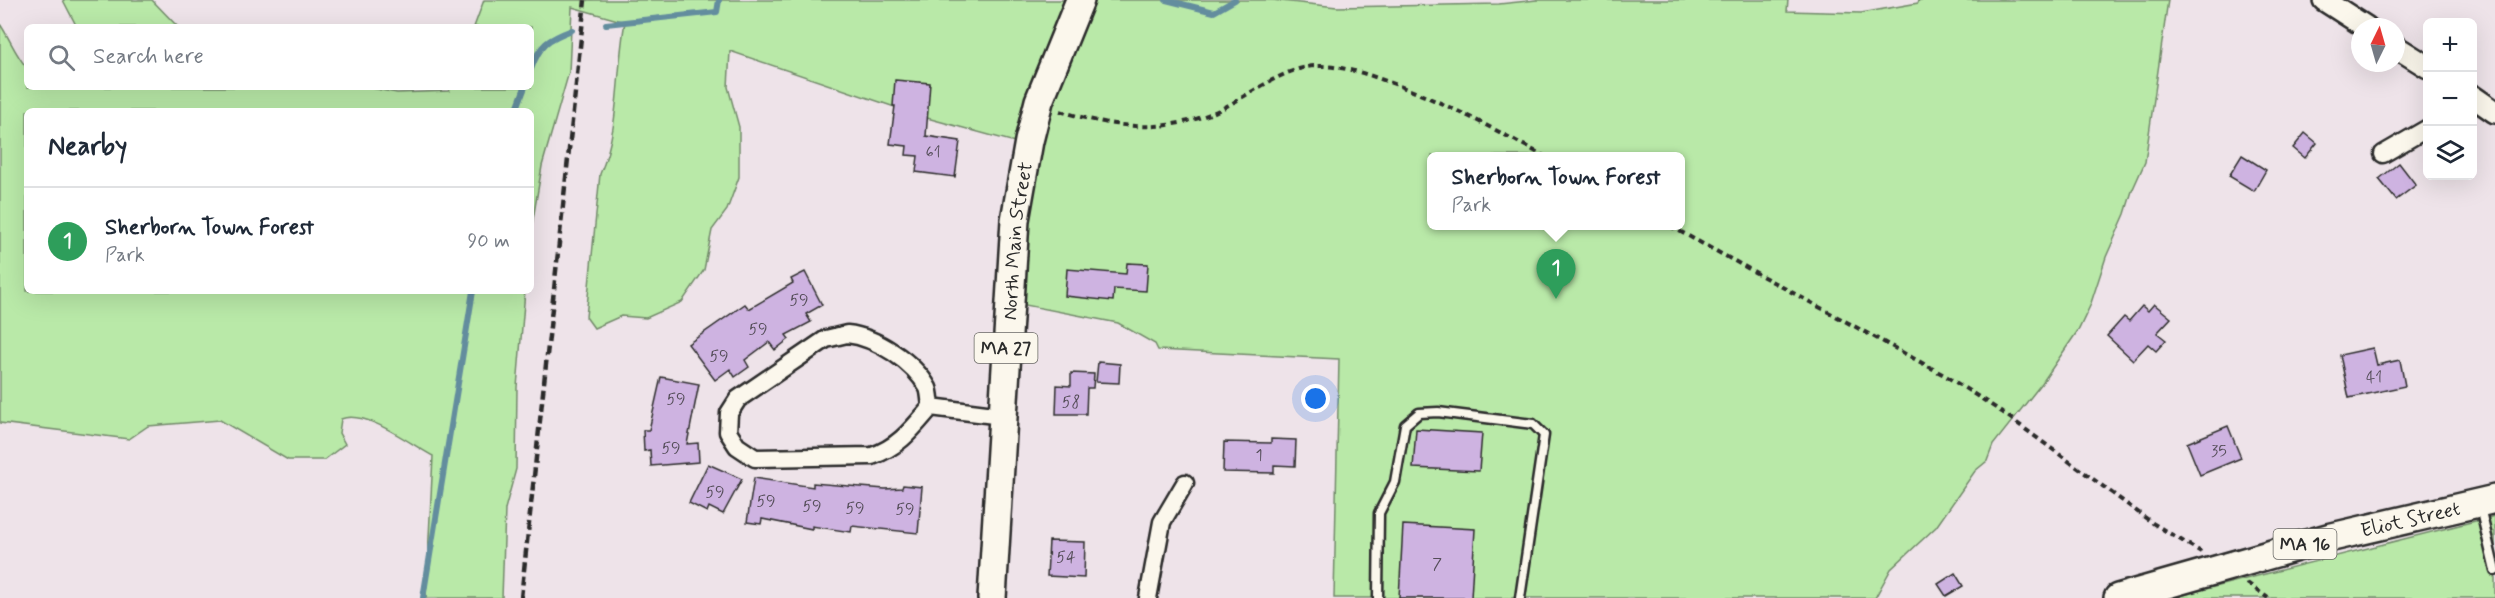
<!DOCTYPE html>
<meta charset="utf-8">
<style>
body{margin:0;font-family:Mynerve,sans-serif;background:#f2f2f3;color:#1f2937}
.controls{position:absolute;right:18px;top:18px;display:grid;overflow:hidden;border-radius:9px;box-shadow:0 6px 24px #0002}
.controls button{width:54px;height:54px;display:grid;place-items:center;padding:0;border:0;border-bottom:2px solid #e0e1e3;background:#fff;color:#1f2937;font:30px sans-serif}
.compass{position:absolute;left:2351px;top:18px;width:54px;height:54px;border-radius:50%;background:#fff;box-shadow:0 6px 24px #0002;rotate:5deg}
.you{position:absolute;left:1316px;top:399px;width:21px;height:21px;margin:-15px;border:4px solid #fff;border-radius:50%;background:#1a73e8;box-shadow:0 0 0 9px #1a73e833}
.badge{display:grid;place-items:center;width:39px;height:39px;border-radius:50%;background:#1f6fb2;color:#fff;font-size:20px;font-weight:700}
.pin{position:absolute;translate:-50% -50px;filter:drop-shadow(0 2px 3px #0008)}
.pin::after{content:'';position:absolute;top:32px;width:21px;height:18px;background:inherit;clip-path:polygon(0 0,100% 0,50% 100%)}
.popup{position:absolute;left:1427px;top:152px;width:258px;height:78px;box-sizing:border-box;display:grid;place-content:center;border-radius:9px;background:#fff;filter:drop-shadow(0 2px 4px #0005);font-size:20px;white-space:nowrap;color:#747a83}
.popup b{font-size:22px;color:#1f2937}
.popup::after{content:'';position:absolute;left:50%;top:100%;margin-left:-12px;border:12px solid transparent;border-top-color:#fff}
.list{margin:0;padding:0;list-style:none}
h2{display:flex;justify-content:space-between;align-items:center;height:78px;margin:0;padding:0 24px;font-size:26px}
h2 small{font-size:20px;font-weight:400;color:#747a83}
.list li{display:grid;grid-template-columns:39px 1fr auto;gap:18px;align-items:center;box-sizing:border-box;height:108px;padding:0 24px;border-top:2px solid #e0e1e3}
.list b{display:block;font-size:22px;white-space:nowrap}
.list p{margin:0;font-size:20px;white-space:nowrap;color:#747a83}
.list em{font-size:20px;font-style:normal;color:#747a83}
.icon{flex:none;width:33px;height:33px;fill:none;stroke:currentColor;stroke-width:2;stroke-linecap:round;stroke-linejoin:round}
.map{position:relative;flex:none;width:2495px;height:598px;overflow:hidden}
.search{position:absolute;background:#fff;box-shadow:0 6px 24px #0002;left:24px;top:24px;width:510px;height:66px;display:flex;align-items:center;gap:15px;box-sizing:border-box;padding:0 21px;border-radius:9px;color:#747a83;font-size:22px}
.panel{position:absolute;background:#fff;box-shadow:0 6px 24px #0002;left:24px;top:108px;width:510px;height:186px;border-radius:9px}
.map>svg:first-child{display:block}
</style>
<div class="map">
<svg width="2495" height="598" viewBox="0 0 2495 598">
<rect width="100%" height="100%" fill="#eee3e9"/>
<filter id="ink" filterUnits="userSpaceOnUse"><feTurbulence type="fractalNoise" baseFrequency=".0167" numOctaves="2"/><feDisplacementMap in="SourceGraphic" scale="12" xChannelSelector="R" yChannelSelector="G"/><feConvolveMatrix kernelMatrix="1 2 1 2 8 2 1 2 1" color-interpolation-filters="sRGB"/></filter>
<g filter="url(#ink)">
<g fill="#b9e9a8" stroke="#728a6a" stroke-width="1.5" fill-rule="evenodd">
<polygon points="63,0 152,0 178,27 77,27"/>
<path d="M484,0H1272L1337,7L1499,4L1537,0H1788L1787,11L1861,13L1918,3L1919,0H2168L2145,162L2132,191L2125,214L2106,257L2090,306L2079,329L2042,383L1993,445L1987,461L1975,471L1936,527L1891,569L1875,598H1334L1339,359L1158,350L1155,344L1118,323L1020,304L1015,142L927,118L730,51L728,87L739,127V177L727,210L712,230L704,270L682,302L646,318L621,316L594,328L586,317L600,174C620,130 616,70 625,22L572,7L569,72L542,166L531,231V111H27V291H525L517,387L516,469L505,509L502,598H426L433,456C410,444 366,409 341,419L339,433L345,444L324,460H288L220,420L148,426L129,439L0,423V24C10,39 15,54 27,68V87H366L397,93L449,91L450,87H531V27H474ZM1432,156H1680V226H1432Z"/>
<polygon points="2495,516 2495,598 2173,598 2198,591"/>
</g>
<g fill="none" stroke-linecap="round" stroke-linejoin="round">
<g stroke="#638d9e" stroke-width="6">
<polyline points="1166,0 1214,12 1235,0"/>
<polyline points="606,24 717,12 719,0"/>
<path d="M531,69C540,44 548,39 572,30"/>
<polyline points="516,111 525,87"/>
<polyline points="423,598 473,291"/>
</g>
</g>
<g fill="#ceb3e1" stroke="#2b2b2b" stroke-width="1.5">
<polygon points="895,80 930,83 926,136 960,141 955,177 916,172 918,156 906,155 907,146 890,144 895,106 893,106"/>
<polygon points="2305,133 2317,143 2305,158 2293,148"/>
<polygon points="2242,155 2266,170 2254,191 2229,176"/>
<polygon points="2399,163 2416,185 2396,200 2379,179"/>
<polygon points="1127,263 1148,264 1146,291 1114,289 1113,301 1065,296 1067,269 1126,274"/>
<polygon points="805,272 822,305 806,314 811,322 786,335 789,339 775,350 769,342 745,360 749,367 735,377 730,369 715,380 688,344 745,304 749,309 793,283 791,279"/>
<polygon points="2154,304 2171,318 2157,333 2166,340 2156,351 2148,344 2133,360 2107,336 2124,317 2129,321 2142,306 2148,311"/>
<polygon points="2373,348 2377,365 2400,360 2405,386 2349,398 2340,355"/>
<polygon points="1098,362 1120,364 1119,383 1096,382"/>
<polygon points="1071,373 1094,374 1093,388 1087,388 1086,414 1056,414 1057,385 1071,386"/>
<polygon points="661,377 699,384 687,444 698,443 699,462 651,466 650,450 644,451 643,430 649,430"/>
<polygon points="2228,426 2241,458 2200,475 2187,443"/>
<polygon points="1416,429 1482,433 1479,471 1413,468"/>
<polygon points="1271,439 1296,440 1295,466 1274,465 1274,473 1223,472 1224,442 1271,443"/>
<polygon points="708,464 742,479 723,514 709,507 707,512 689,503"/>
<polygon points="754,478 813,487 813,483 885,489 902,488 903,485 922,487 918,533 852,526 851,532 812,526 812,529 762,519 761,524 747,522"/>
<polygon points="1403,525 1475,529 1471,598 1399,598"/>
<polygon points="1049,541 1085,542 1084,578 1047,576"/>
<polygon points="1955,573 1963,586 1946,596 1938,584"/>
</g>
<g fill="none" stroke-linecap="round" stroke-linejoin="round">
<g stroke="#2b2b2b" stroke-width="13">
<g id="service">
<polyline points="2480,507 2495,571"/>
<polyline points="1378,598 1379,513 1395,482 1405,425 1419,413 1438,412 1533,424 1544,435 1520,598"/>
</g>
</g>
<g stroke="#2b2b2b" stroke-width="21">
<g id="minor">
<polyline points="2383,154 2428,128"/>
<path d="M847,334C876,337 914,362 928,388C930,393 930,401 931,407C913,428 899,447 872,456L755,458L737,446L728,432L729,413L738,399L826,339Z"/>
<polyline points="931,407 1002,416"/>
<polyline points="1148,598 1162,522 1185,483"/>
</g>
</g>
<g stroke="#2b2b2b" stroke-width="26">
<g id="tertiary">
<polyline points="2324,0 2366,27"/>
<polyline points="2396,47 2428,67"/>
<polyline points="2472,96 2495,112"/>
</g>
</g>
<g stroke="#2b2b2b" stroke-width="32">
<g id="primary">
<path id="s1" d="M992,598L1015,220L1029,141L1039,101L1080,0"/>
<path id="s2" d="M2118,598L2328,538L2495,499"/>
</g>
</g>
<g stroke="#2b2b2b" stroke-width="4" stroke-dasharray="6 4.5" stroke-linecap="butt">
<path d="M1060,111C1115,128 1165,135 1219,110C1249,96 1287,64 1322,66C1348,67 1373,76 1397,85C1450,105 1494,129 1544,156"/>
<polyline points="1670,226 1946,376 2002,412 2154,524 2201,552"/>
<polyline points="2247,583 2268,598"/>
</g>
<use href="#service" stroke="#fbf7ec" stroke-width="8"/>
<use href="#minor" stroke="#fbf7ec" stroke-width="16"/>
<use href="#tertiary" stroke="#fbf7ec" stroke-width="21"/>
<use href="#primary" stroke="#fbf7ec" stroke-width="27"/>
<polyline stroke="#2b2b2b" stroke-width="4.5" stroke-dasharray="9 4.5" stroke-linecap="butt" points="521,598 585,0"/>
</g>
</g>
<g text-anchor="middle" stroke-width="4.5" stroke-linejoin="round" paint-order="stroke">
<g font-size="16" fill="#544d58">
<text x="933" y="157">61</text>
<text x="799" y="305">59</text>
<text x="758" y="334">59</text>
<text x="719" y="361">59</text>
<text x="2374" y="382">41</text>
<text x="676" y="404">59</text>
<text x="1071" y="407">58</text>
<text x="671" y="453">59</text>
<text x="2219" y="456">35</text>
<text x="1259" y="460">1</text>
<text x="715" y="497">59</text>
<text x="766" y="506">59</text>
<text x="812" y="511">59</text>
<text x="855" y="513">59</text>
<text x="905" y="514">59</text>
<text x="1066" y="562">54</text>
<text x="1437" y="569">7</text>
</g>
<g fill="#fbf7ec" stroke="#696865" stroke-width="1.5">
<rect x="974.5" y="333" width="63" height="30" rx="4.5"/>
<rect x="2273.5" y="529" width="63" height="30" rx="4.5"/>
</g>
<g font-size="18" font-weight="bold" fill="#2b2b2b">
<text x="1006" y="354">MA 27</text>
<text x="2305" y="550">MA 16</text>
</g>
<g font-size="20" fill="#2b2b2b" stroke="#fbf7ec">
<text dy="7" stroke="none"><textPath href="#s1" startOffset="358">North Main Street</textPath></text>
<text dy="7" stroke="none"><textPath href="#s2" startOffset="303">Eliot Street</textPath></text>
</g>
</g>
</svg>
<div class="controls">
<button>+</button>
<button>−</button>
<button><svg class="icon" aria-label="layers" viewBox="0 0 24 24"><path d="M12 4l9 5-9 5-9-5zM3 14l9 5 9-5"/></svg></button>
</div>
<svg class="compass" viewBox="-18 -18 36 36"><path d="M0-13l5 13h-10z" fill="#e53935"/><path d="M0 13l5-13h-10z" fill="#747a83"/></svg>
<div class="you"></div>
<div class="pin badge" style="left:1556px;top:299px;background:#2e9e5b">1</div>
<div class="popup"><b>Sherborn Town Forest</b>Park</div>
<div class="search"><svg class="icon" aria-label="search" viewBox="0 0 24 24"><circle cx="10" cy="10" r="6"/><path d="M15 15l6 6"/></svg>Search here</div>
<section class="panel">
<h2>Nearby<small></small></h2>
<ul class="list">
<li><span class="badge" style="background:#2e9e5b">1</span><div><b>Sherborn Town Forest</b><p>Park</p></div><em>90 m</em></li>
</ul>
</section>
</div>
